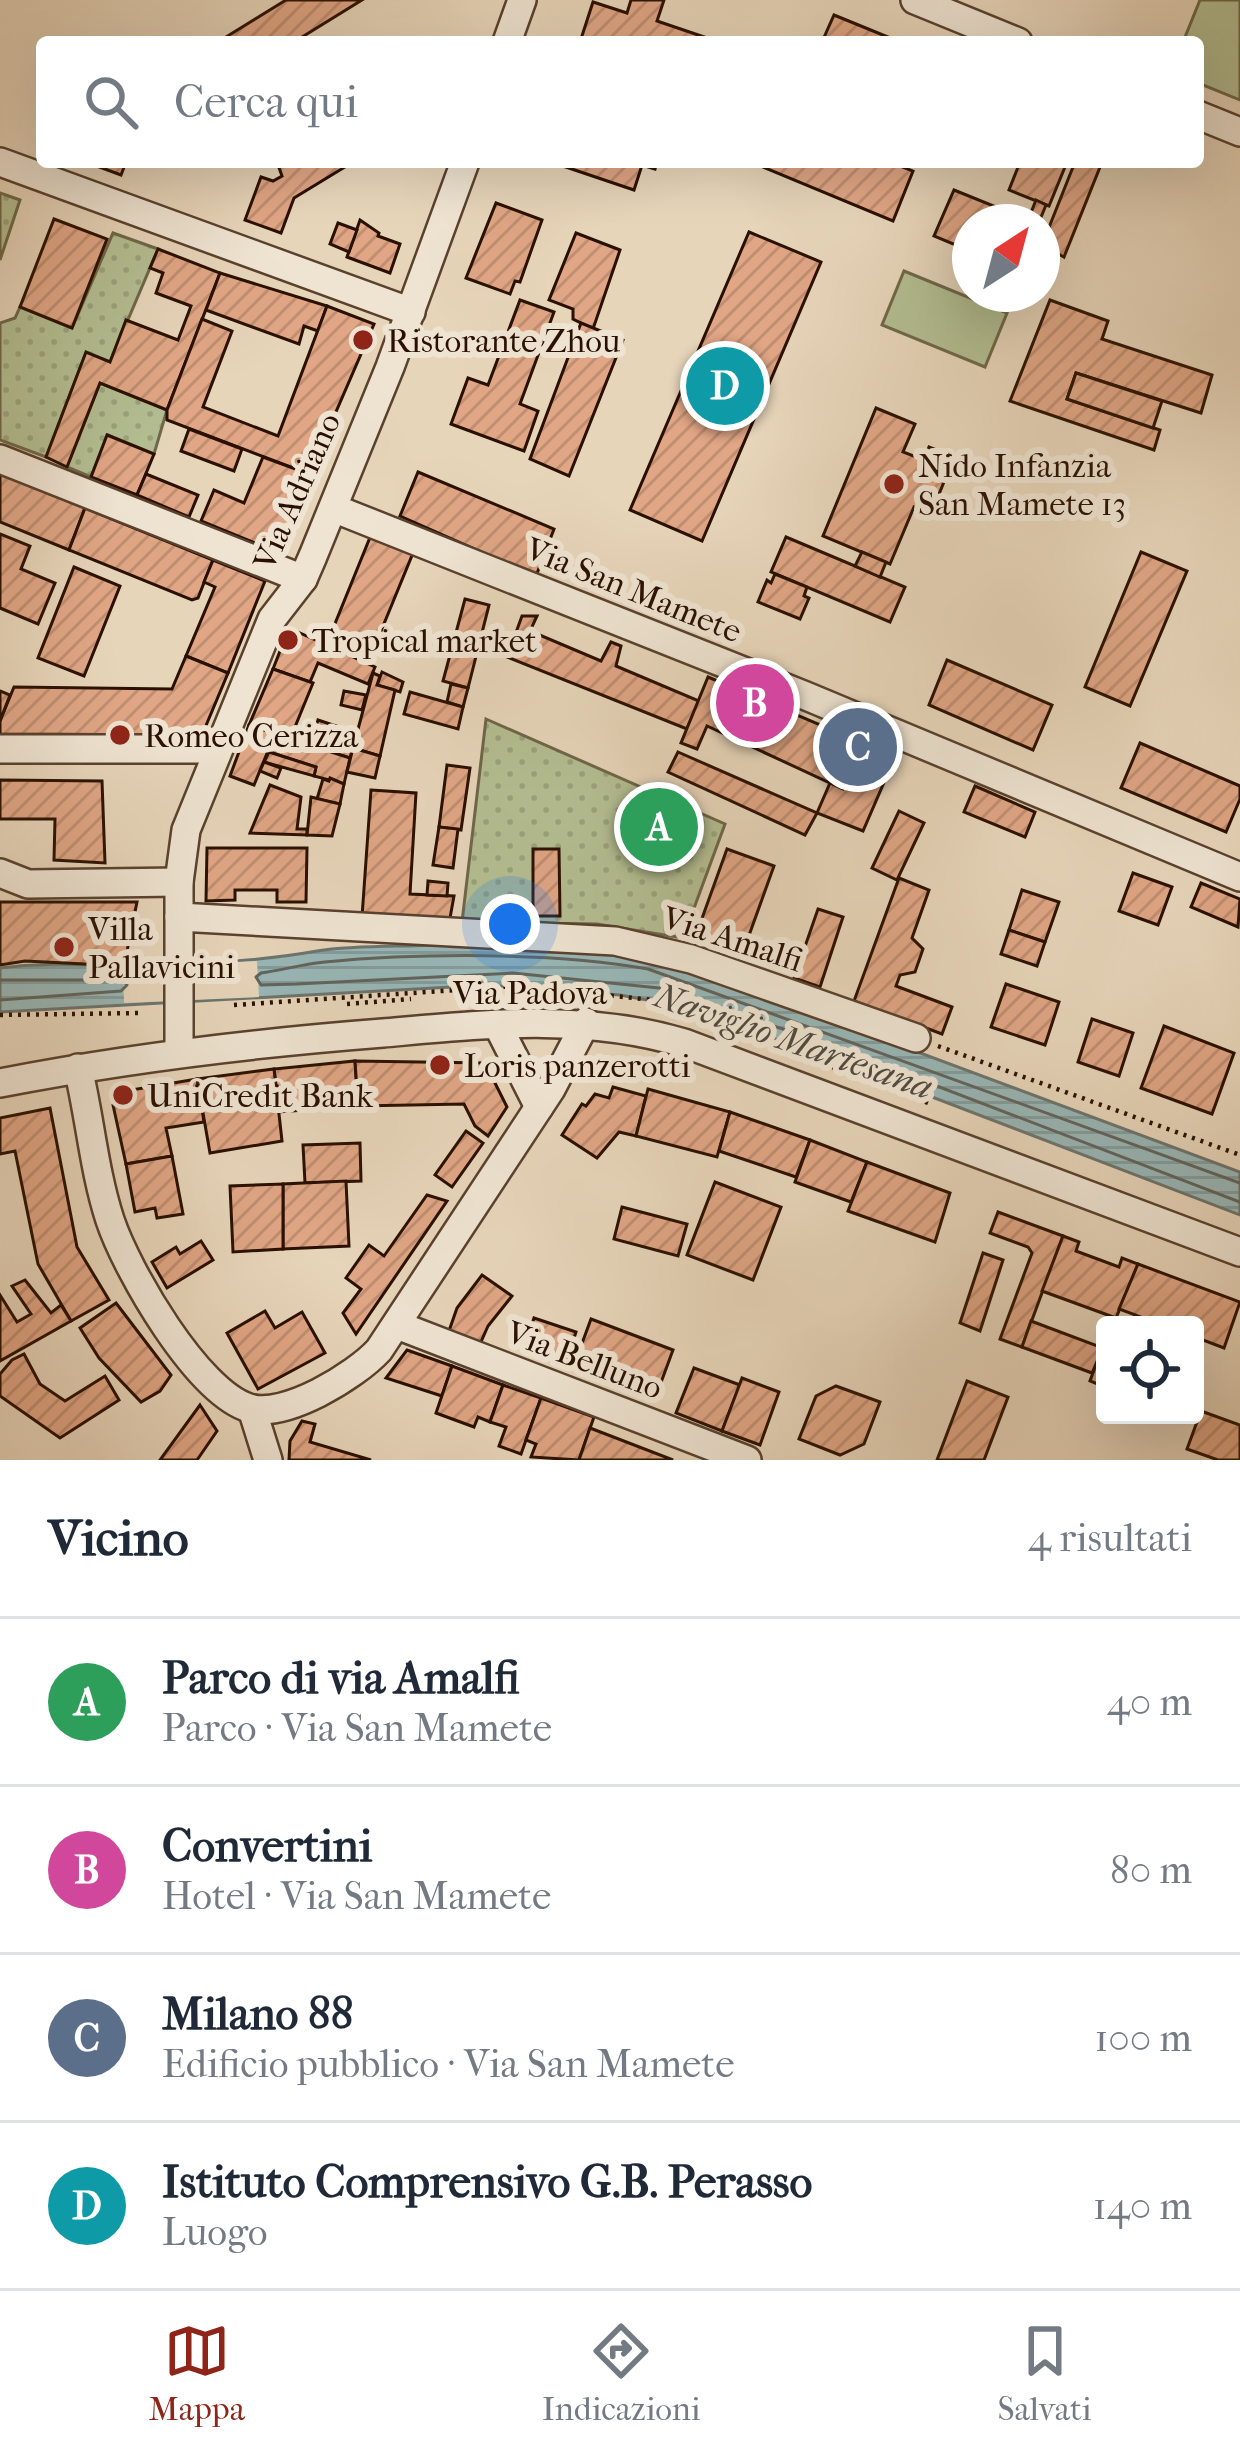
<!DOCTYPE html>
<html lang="it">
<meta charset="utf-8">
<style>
body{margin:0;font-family:"IM FELL French Canon",serif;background:#f6f6f7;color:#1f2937}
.controls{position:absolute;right:36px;bottom:36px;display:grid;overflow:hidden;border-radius:12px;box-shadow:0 12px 48px #0002}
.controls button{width:108px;height:108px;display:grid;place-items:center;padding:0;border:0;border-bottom:3px solid #e0e1e3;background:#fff;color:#1f2937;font:60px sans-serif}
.compass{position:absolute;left:952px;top:204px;width:108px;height:108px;border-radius:50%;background:#fff;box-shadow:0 12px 48px #0002;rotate:36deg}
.you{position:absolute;left:510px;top:924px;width:42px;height:42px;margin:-30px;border:9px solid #fff;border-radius:50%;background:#1a73e8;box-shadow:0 0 0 18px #1a73e833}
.badge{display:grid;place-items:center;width:78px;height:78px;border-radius:50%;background:#8f2418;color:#fff;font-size:39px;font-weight:700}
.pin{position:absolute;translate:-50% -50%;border:6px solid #fff;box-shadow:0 3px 12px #0006}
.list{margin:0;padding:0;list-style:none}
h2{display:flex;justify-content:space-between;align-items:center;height:156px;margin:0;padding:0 48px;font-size:51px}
h2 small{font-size:39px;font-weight:400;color:#747a83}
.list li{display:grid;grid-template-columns:78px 1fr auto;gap:36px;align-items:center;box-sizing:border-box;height:168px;padding:0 48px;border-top:3px solid #e0e1e3}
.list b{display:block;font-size:45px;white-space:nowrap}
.list p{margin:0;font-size:39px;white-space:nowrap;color:#747a83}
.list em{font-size:39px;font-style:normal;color:#747a83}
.icon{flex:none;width:66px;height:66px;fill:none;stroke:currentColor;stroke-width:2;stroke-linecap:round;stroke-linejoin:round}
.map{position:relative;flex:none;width:1240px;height:1460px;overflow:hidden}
.search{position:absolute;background:#fff;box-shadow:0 12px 48px #0002;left:36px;right:36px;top:36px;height:132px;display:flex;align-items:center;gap:30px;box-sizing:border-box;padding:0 42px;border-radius:12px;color:#747a83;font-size:45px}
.sheet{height:828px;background:#fff}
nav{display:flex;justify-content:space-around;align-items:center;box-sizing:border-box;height:168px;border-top:3px solid #e0e1e3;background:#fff;font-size:33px;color:#747a83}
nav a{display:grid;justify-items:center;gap:6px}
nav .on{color:#8f2418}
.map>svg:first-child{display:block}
</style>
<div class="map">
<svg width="1240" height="1460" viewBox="0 0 1240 1460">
<defs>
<pattern id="green-dots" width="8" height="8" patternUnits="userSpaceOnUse" patternTransform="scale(3)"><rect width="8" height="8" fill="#b3be92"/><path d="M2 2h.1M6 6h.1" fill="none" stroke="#9aa27c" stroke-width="1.8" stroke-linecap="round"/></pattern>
<pattern id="water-rules" width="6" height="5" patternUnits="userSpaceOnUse" patternTransform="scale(3)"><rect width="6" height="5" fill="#98b7b7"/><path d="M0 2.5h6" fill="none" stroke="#839c9c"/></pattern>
<pattern id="building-hatch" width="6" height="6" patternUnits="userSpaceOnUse" patternTransform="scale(3)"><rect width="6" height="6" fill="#e0a685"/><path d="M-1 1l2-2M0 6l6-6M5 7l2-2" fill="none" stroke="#c08e71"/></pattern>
</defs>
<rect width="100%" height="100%" fill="#e7d5ba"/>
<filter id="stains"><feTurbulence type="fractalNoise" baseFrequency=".00167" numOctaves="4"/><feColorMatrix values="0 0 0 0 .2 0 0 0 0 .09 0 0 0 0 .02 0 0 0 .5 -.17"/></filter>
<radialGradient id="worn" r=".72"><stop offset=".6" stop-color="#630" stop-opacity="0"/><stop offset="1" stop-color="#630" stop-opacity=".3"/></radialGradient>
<g fill="url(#green-dots)" stroke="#6e6749" stroke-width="3">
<polygon points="0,193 20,200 0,260"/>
<polygon points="113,233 158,249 110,362 86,353 46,457 0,440 0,323 15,318 20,307 72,328"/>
<polygon points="100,383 167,410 154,454 108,435 91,477 67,467"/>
<polygon points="486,719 725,824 683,938 597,924 462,922"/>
</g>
<g fill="#b3be92" stroke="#6e6749" stroke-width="3">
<polygon points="1200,0 1240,0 1240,100 1198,83 1198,42 1183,42"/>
<polygon points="904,271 1007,313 985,367 882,325"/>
</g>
<path fill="url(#water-rules)" stroke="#6c746e" stroke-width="3" d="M438,945L578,949L651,957L813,1013L1240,1172V1215L817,1053L674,1005L620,995L488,985L0,1012V968C56,960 112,968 168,965C218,963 267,960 317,951C356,945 398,947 438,945Z"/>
<polygon fill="#e7d5ba" points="257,961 259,997 124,1003 123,968"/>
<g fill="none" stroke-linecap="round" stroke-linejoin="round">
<g stroke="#61645c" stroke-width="3">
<polyline points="0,980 122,980 127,985 121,991 0,1000"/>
<path d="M1240,1183L648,969C554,952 421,953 325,962C304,964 282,970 261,973L256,977L261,985L297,984L513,973L659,988L822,1042L1240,1202"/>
</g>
</g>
<g fill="url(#building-hatch)" stroke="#2a1000" stroke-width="3">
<polygon points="286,0 362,0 294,42 218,42"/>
<polygon points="631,0 664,0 657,21 719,42 580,42 593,2 627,13"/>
<polygon points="834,15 900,42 822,42"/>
<polygon points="86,162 126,162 121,175"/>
<polygon points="277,162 353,162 294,198 281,233 245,220 261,177 273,181 282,176"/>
<polygon points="551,162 657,162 655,169 642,165 634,190"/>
<polygon points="759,162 890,162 913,171 893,221 758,165"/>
<polygon points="1020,162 1067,162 1049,206 1009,190"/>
<polygon points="1075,162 1100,167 1064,257 1042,245"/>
<polygon points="954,190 1028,220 1033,222 970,222 970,251 934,236"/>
<polygon points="1036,200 1046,205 1039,222 1028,220"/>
<polygon points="496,203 542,220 520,282 515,281 510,294 466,278"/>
<polygon points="54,219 107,239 72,328 20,307"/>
<polygon points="360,220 379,233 378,236 400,244 390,273 347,257"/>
<polygon points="338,223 357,230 349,252 330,244"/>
<polygon points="749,232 821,262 702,541 630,510"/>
<polygon points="576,233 620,250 593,329 573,319 573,309 549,300"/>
<polygon points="158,249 220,273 167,410 100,383 67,467 46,457 86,352 110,362 126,320 178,340 191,306 156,293 163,273 150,268"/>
<polygon points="220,273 327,306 318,331 304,326 299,344 206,310"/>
<polygon points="520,300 554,312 520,404 538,411 524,451 451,424 468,378 488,385"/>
<polygon points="1050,300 1108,321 1102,339 1212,375 1201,413 1076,373 1067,399 1160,430 1154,450 1010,401"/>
<polygon points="327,306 374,324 309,474 167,420 167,410 202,319 232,331 203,407 278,436"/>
<polygon points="581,323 623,340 569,476 530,459"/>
<polygon points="1076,373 1162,401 1153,428 1067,399"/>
<polygon points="876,408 915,424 903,452 924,460 929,447 954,457 931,514 914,507 890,564 823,536"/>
<polygon points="189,429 242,449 234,471 181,451"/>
<polygon points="107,435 154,454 137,495 91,477"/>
<polygon points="263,457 309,474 277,552 201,521 214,490 244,503"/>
<polygon points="418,472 554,529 536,576 400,516"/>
<polygon points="0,474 85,508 69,550 0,522"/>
<polygon points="146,474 198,495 189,517 137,495"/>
<polygon points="85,508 213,560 198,598 192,600 69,550"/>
<polygon points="0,534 30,546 21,569 55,583 38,624 0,608"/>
<polygon points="371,535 413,553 374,648 332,631"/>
<polygon points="786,537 905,587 890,622 771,572"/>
<polygon points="862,552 886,562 880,577 855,566"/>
<polygon points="1141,552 1187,571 1130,706 1085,687"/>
<polygon points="213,560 265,581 228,673 186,656 215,587 204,582"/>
<polygon points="74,567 120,586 84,676 38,658"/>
<polygon points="775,574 807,587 804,596 809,598 800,619 758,602 767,580 771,583"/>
<polygon points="465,599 489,605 468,688 443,681"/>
<polygon points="522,616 537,616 530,631 601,661 611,642 621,646 616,666 699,701 687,729 507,657"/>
<polygon points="289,628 375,667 368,684 318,663 310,682 273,669"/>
<polygon points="186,656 228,673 202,735 0,734 0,721 14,687 172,689"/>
<polygon points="947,660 1052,705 1033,750 929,705"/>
<polygon points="273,669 313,683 290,739 249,725"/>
<polygon points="382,672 403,682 400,692 377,685"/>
<polygon points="373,673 380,676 377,685 395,690 380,756 353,748"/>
<polygon points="708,677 851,738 830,783 707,726 697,749 681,743"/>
<polygon points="451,684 468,688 463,707 447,702"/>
<polygon points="0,691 10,695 0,721"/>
<polygon points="344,691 366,695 362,710 341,705"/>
<polygon points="410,692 463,707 458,729 404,714"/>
<polygon points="318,720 357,733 350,758 310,746"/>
<polygon points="249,725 275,734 254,785 230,776"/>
<polygon points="275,734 350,758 344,784 314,776 316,767 269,752"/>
<polygon points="851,738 895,757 863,831 817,813 830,783 843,789 849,775 837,770"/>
<polygon points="1140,743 1240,786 1240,799 1226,832 1121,788"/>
<polygon points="353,748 380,756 375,778 347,772"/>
<polygon points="269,752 316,767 314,776 264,762"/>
<polygon points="678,752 817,813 805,835 668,772"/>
<polygon points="264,762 281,768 277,778 260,771"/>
<polygon points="447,765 470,768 461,830 439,827"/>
<polygon points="330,778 344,784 340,804 317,799 323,779 329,781"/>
<polygon points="0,780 102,781 105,863 54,860 55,819 0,819"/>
<polygon points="270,785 301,797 297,829 307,829 307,835 250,833"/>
<polygon points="975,786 1035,812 1025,837 964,812"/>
<polygon points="371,790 416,793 410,894 454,896 450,918 362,917"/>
<polygon points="311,797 340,804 332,836 307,835"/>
<polygon points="899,811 924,823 897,880 872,868"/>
<polygon points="439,827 458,829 453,868 433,865"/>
<polygon points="207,848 307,848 306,902 277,902 277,890 235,890 235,900 206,901"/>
<polygon points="533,849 559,849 560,916 533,916"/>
<polygon points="727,849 774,866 743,952 696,935"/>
<polygon points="1133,873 1172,887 1158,925 1119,911"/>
<polygon points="899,878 929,890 912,938 923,949 915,972 900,975 896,986 952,1007 942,1034 854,1001"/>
<polygon points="428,881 448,883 447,896 427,895"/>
<polygon points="1201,883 1240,899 1238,927 1191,907"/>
<polygon points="1022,890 1059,902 1045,942 1009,930"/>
<polygon points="0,902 137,902 124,966 25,961 0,965"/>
<polygon points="818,909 843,917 820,987 794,978"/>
<polygon points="1009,930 1045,942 1037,966 1001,954"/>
<polygon points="1006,984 1059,1002 1045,1045 991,1027"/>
<polygon points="1092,1019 1133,1033 1119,1076 1078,1062"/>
<polygon points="1164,1026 1234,1053 1212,1114 1141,1088"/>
<polygon points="355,1061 358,1106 279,1112 274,1069"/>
<polygon points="355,1061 485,1063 507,1107 488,1136 475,1126 464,1104 358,1106"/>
<polygon points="274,1069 282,1141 210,1153 197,1079"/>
<polygon points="197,1079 204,1122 166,1128 172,1156 126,1164 113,1105 119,1092"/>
<polygon points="613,1087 646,1096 636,1136 619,1132 597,1158 562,1135 582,1104 586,1106 595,1094 609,1098"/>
<polygon points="648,1089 730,1112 717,1157 636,1136"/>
<polygon points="50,1108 77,1247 109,1300 71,1321 38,1264 15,1151 0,1154 0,1118"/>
<polygon points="730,1112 810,1140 796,1177 719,1151"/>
<polygon points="466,1131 483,1143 452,1187 435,1175"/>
<polygon points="810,1140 867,1162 851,1202 795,1182"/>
<polygon points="360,1143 361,1181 305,1183 303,1145"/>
<polygon points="172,1156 183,1214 157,1218 155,1208 135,1212 126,1164"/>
<polygon points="867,1162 950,1193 935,1242 848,1211"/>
<polygon points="346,1181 349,1246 283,1249 283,1184"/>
<polygon points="715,1182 781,1207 753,1280 687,1255"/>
<polygon points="283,1184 283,1249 233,1252 230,1186"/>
<polygon points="427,1195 447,1201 356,1334 343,1313 361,1289 346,1278 369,1245 384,1256"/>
<polygon points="622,1207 687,1224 678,1256 614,1239"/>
<polygon points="998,1212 1063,1236 1022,1347 1000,1339 1032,1253 1028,1247 990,1233"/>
<polygon points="1063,1236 1079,1242 1076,1251 1119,1267 1122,1258 1138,1264 1116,1318 1042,1291"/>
<polygon points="201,1241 213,1260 167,1288 152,1262 176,1247 180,1254"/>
<polygon points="983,1253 1003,1260 980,1331 960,1323"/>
<polygon points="1138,1264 1240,1302 1224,1348 1195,1337 1195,1325 1162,1325 1119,1309"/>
<polygon points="482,1275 512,1296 488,1326 480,1344 449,1331 457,1308"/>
<polygon points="25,1280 51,1313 61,1305 71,1321 0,1361 0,1295 17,1322 31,1314 12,1286"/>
<polygon points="116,1303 171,1375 160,1391 141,1402 99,1358 80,1328"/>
<polygon points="265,1311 275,1328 302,1312 325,1353 258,1389 227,1333"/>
<polygon points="534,1318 576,1332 565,1366 523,1351"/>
<polygon points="591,1319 673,1350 656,1396 574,1365"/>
<polygon points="1031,1321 1103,1348 1092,1373 1022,1347"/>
<polygon points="407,1350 452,1366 442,1396 386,1378"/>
<polygon points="24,1354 40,1384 65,1401 105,1376 119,1400 60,1438 0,1396 0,1374 12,1360"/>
<polygon points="1098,1359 1105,1361 1105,1387 1090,1381"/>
<polygon points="452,1366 503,1385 490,1422 478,1417 474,1427 436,1413"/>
<polygon points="694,1368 740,1385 722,1431 676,1413"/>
<polygon points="742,1378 779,1392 760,1445 722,1431"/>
<polygon points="967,1381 1008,1397 984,1460 937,1460"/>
<polygon points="503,1385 541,1398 521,1454 499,1446 506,1427 490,1422"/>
<polygon points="836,1386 880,1402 864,1444 840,1455 799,1439 816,1396"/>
<polygon points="541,1398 594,1417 579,1460 531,1457 536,1444 526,1440"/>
<polygon points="200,1405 217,1431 197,1460 160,1460"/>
<polygon points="1201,1411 1240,1425 1240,1460 1218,1460 1187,1449"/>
<polygon points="302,1421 315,1424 310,1442 371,1460 289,1460 290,1441"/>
<polygon points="590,1428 673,1460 579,1460"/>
</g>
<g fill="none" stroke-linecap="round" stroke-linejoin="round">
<g stroke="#59412e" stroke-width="32">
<g id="minor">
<polyline points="915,0 1018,42"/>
<polyline points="507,42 522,0"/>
<polyline points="1198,115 1240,132"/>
<polyline points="0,162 411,312"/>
<polyline points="0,459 303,579"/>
<polyline points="333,508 806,696 1240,877"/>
<polyline points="0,749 218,749"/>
<polyline points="0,873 28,884 179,882"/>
<polyline points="179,917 615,941 691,959 916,1038"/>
<polyline points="497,1024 539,1107"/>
<polyline points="179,1051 179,882 186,830 272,619 303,579 313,556 390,367 465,162"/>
<path d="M78,1068C90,1118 94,1171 110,1220C127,1271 197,1392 249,1408C285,1419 355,1376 379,1350L551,1089L586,1022"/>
<path d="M0,1083C128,1058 254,1043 383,1033C486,1024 583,1013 684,1043L1240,1252"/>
<polyline points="397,1325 747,1460"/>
<polyline points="252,1409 268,1460"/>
</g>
</g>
<g stroke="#2a1000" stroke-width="4.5" stroke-dasharray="3 6" stroke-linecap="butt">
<polyline points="347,1004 411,999"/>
<polyline points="234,1005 516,986 653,1000 928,1103"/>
<polyline points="0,1015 139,1013"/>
<polyline points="938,1046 1240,1155"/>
</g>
<use href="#minor" stroke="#efe4d2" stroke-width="27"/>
</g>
<g fill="#8f2418" stroke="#efe4d2" stroke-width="4.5">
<circle cx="363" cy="340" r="12"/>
<circle cx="894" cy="484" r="12"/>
<circle cx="288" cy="640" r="12"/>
<circle cx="120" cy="735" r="12"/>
<circle cx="64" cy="947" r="12"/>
<circle cx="440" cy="1065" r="12"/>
<circle cx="123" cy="1095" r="12"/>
</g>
<g text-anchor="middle" stroke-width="12" stroke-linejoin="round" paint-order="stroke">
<g font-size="33" fill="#2a1000" stroke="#efe4d2" text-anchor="start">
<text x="387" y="352">Ristorante Zhou</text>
<text x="918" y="477">Nido Infanzia<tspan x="918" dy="38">San Mamete 13</tspan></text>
<text x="312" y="652">Tropical market</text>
<text x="144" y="747">Romeo Cerizza</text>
<text x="88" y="940">Villa<tspan x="88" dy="38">Pallavicini</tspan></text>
<text x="464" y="1077">Loris panzerotti</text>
<text x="147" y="1107">UniCredit Bank</text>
</g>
<g font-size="33" fill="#2a1000" stroke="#efe4d2">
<text transform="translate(296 491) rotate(-66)" y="12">Via Adriano</text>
<text transform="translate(634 589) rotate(22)" y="12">Via San Mamete</text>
<text transform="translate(733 938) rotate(18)" y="12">Via Amalfi</text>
<text x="530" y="1004">Via Padova</text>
<text transform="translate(585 1359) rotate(21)" y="12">Via Belluno</text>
</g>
<g font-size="36" font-style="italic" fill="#504a40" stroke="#efe4d2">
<text transform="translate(794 1040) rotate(19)" y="13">Naviglio Martesana</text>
</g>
</g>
<rect width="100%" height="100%" filter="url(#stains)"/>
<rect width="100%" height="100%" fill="url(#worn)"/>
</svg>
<div class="controls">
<button><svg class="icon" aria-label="locate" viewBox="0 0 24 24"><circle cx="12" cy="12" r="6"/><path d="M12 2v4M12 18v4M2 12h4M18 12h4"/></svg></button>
</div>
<svg class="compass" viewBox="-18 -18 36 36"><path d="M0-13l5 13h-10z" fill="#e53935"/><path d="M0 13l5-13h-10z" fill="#747a83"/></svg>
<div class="you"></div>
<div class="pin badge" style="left:659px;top:827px;background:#2e9e5b">A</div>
<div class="pin badge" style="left:755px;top:703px;background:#d1479c">B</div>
<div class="pin badge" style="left:858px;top:747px;background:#5c6f8a">C</div>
<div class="pin badge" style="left:725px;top:386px;background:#0f9aa8">D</div>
<div class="search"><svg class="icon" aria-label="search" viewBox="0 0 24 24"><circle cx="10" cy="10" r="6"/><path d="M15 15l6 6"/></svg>Cerca qui</div>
</div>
<section class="sheet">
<h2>Vicino<small>4 risultati</small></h2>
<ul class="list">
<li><span class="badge" style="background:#2e9e5b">A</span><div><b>Parco di via Amalfi</b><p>Parco · Via San Mamete</p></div><em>40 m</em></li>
<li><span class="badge" style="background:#d1479c">B</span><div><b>Convertini</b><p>Hotel · Via San Mamete</p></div><em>80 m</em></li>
<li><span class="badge" style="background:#5c6f8a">C</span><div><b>Milano 88</b><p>Edificio pubblico · Via San Mamete</p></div><em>100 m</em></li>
<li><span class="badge" style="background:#0f9aa8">D</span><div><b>Istituto Comprensivo G.B. Perasso</b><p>Luogo</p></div><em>140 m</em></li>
</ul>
</section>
<nav>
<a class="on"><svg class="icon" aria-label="map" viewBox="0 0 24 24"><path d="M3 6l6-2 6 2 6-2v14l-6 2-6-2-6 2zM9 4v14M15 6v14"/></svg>Mappa</a>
<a><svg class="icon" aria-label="directions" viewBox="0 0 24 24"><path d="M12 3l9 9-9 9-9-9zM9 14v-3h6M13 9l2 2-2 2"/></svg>Indicazioni</a>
<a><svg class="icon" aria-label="saved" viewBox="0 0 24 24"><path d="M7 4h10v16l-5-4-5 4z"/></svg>Salvati</a>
</nav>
